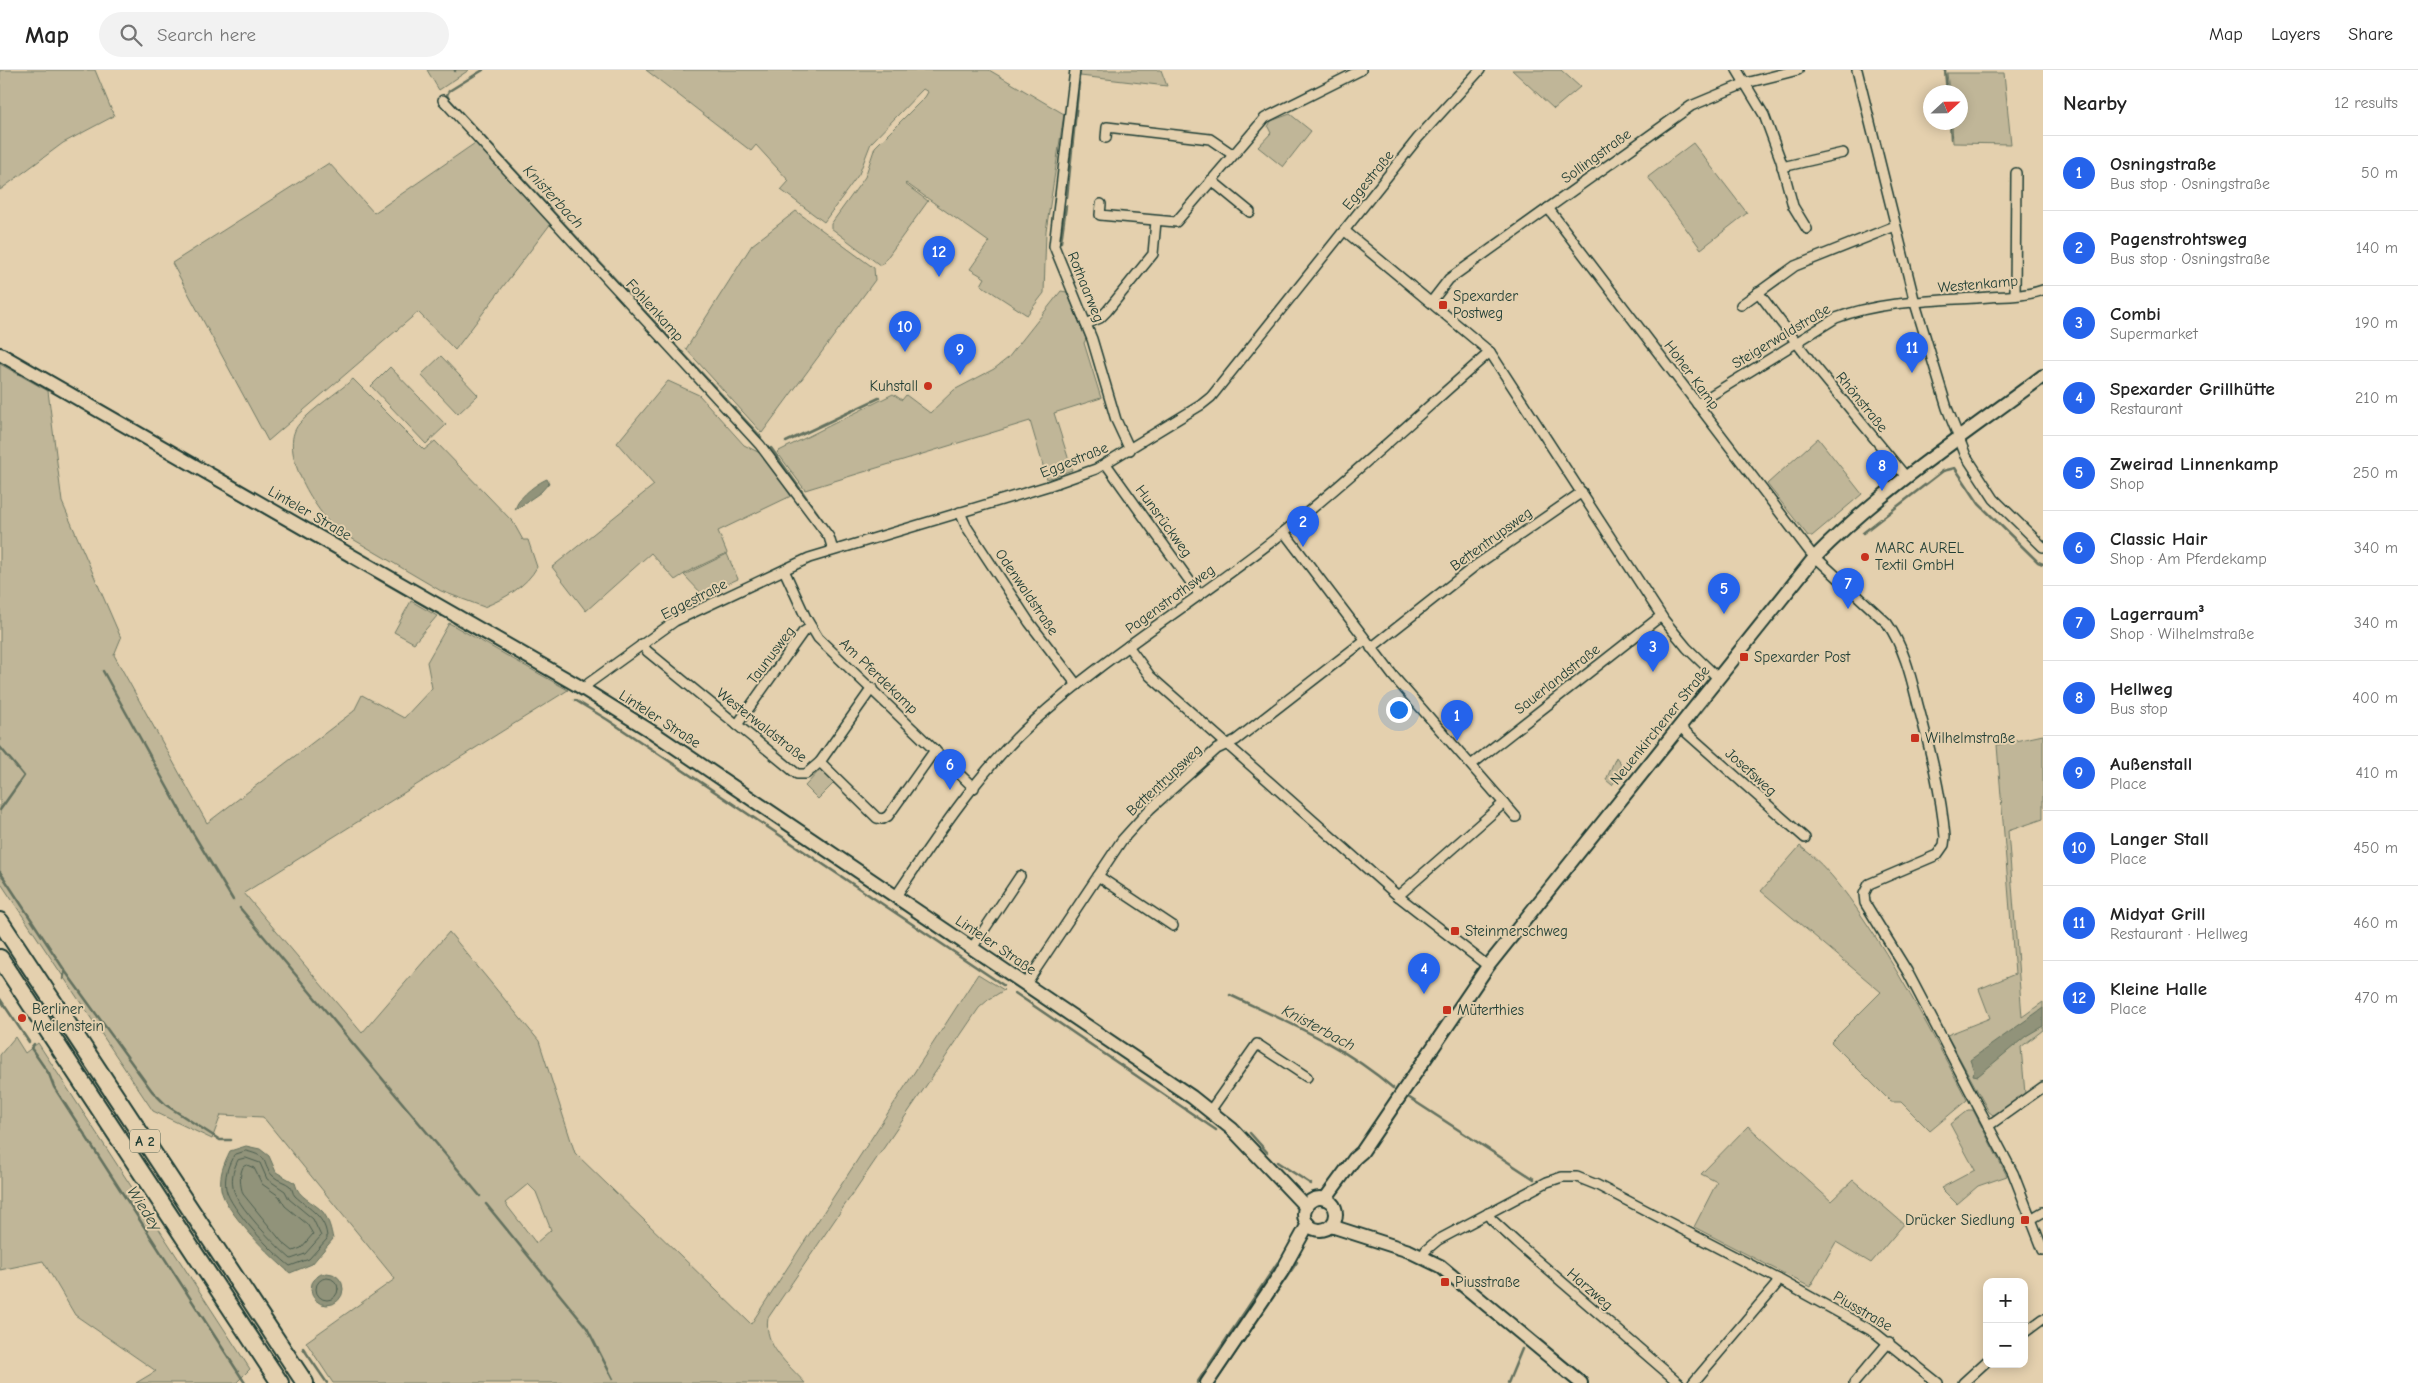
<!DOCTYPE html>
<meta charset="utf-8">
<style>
body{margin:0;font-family:"Comic Neue",sans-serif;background:#f2f2f2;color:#222}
.controls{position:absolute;right:15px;bottom:15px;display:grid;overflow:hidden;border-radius:10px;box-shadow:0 2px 12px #0003}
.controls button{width:45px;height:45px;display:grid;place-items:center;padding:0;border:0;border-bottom:1px solid #e0e0e0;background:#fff;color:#222;font:25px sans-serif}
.compass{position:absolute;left:1923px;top:15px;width:45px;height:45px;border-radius:50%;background:#fff;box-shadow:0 2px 12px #0003;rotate:68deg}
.you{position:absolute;left:1398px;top:639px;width:18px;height:18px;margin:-12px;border:4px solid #fff;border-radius:50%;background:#1a73e8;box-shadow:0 0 0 8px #1a73e833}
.badge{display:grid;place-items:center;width:32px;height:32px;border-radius:50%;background:#2563eb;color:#fff;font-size:16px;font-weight:700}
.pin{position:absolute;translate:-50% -41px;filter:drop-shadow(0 1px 2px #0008)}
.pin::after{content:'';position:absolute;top:26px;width:18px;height:15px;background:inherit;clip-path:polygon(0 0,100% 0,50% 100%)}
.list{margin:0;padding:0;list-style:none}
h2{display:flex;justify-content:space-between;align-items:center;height:65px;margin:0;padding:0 20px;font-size:21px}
h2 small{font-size:16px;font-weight:400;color:#767676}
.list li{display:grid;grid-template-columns:32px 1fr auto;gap:15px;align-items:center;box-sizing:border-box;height:75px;padding:0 20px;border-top:1px solid #e0e0e0}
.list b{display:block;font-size:19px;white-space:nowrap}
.list p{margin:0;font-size:16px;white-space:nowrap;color:#767676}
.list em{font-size:16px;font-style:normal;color:#767676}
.icon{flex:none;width:28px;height:28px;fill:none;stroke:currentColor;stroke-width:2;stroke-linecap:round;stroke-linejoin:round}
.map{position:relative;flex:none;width:2043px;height:1313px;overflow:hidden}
header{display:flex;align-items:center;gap:30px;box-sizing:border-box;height:70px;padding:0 25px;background:#fff;border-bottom:1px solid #e0e0e0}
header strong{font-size:24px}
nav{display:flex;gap:28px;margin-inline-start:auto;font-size:18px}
.search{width:350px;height:45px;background:#f2f2f2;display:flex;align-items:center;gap:12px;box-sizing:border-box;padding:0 18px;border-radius:28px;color:#767676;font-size:19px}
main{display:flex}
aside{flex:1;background:#fff}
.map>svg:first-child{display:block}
</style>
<header>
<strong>Map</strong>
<div class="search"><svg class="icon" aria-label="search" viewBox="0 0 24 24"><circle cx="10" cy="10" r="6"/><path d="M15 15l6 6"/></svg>Search here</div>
<nav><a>Map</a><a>Layers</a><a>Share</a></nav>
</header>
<main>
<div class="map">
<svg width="2043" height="1313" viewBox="0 0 2043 1313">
<rect width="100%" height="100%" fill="#e4d0ae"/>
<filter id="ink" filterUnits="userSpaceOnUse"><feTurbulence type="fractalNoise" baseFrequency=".02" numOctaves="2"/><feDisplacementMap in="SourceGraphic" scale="10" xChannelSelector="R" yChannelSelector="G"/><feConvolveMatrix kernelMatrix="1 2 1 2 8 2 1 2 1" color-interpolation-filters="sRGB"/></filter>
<g filter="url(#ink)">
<g fill="#c0b698" stroke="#707a66" fill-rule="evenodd">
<polygon points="0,0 95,0 114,46 63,73 0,120"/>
<polygon points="427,0 469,0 439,20"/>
<polygon points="646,0 989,0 1064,44 1046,161 1044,223 1027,245 981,215 985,208 970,199 989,172 906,113 905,114 928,131 881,196 831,158 831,154 865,107 875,77 925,27 928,22 923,19 871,73 859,104 824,152 781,120 789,111 756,75 751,81"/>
<polygon points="1080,0 1161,0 1167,16 1080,6"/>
<polygon points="1512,0 1561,0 1580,17 1554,39"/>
<polygon points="1947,3 2004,3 2011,74 1953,73 1952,53 1960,52 1960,22 1949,22"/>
<polygon points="1290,44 1311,61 1283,97 1258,77 1271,63 1268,57 1271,51"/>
<polygon points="478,71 552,152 455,280 418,242 268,371 172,193 329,93 374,143"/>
<polygon points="1693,73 1747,143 1701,179 1648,107"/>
<polygon points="796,141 874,198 875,210 762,363 686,279 752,175"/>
<polygon points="1061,221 1067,222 1086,269 1084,273 1101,328 1054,343 1072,400 1047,409 1030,351 805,420 777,382 893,324 902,330 906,325 930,343 954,320 994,299 1008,288"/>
<polygon points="441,286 478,325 458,344 421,305"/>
<path d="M0,294L48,321L62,432L121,568L114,585L207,753L354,641L362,625L404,648L432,618L427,592L449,553L568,620L244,823L362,963L449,862L539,971L575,1083L751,1254L978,904L1004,920L988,930L979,938L768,1248C763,1275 788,1294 805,1313H333L306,1272L395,1209L263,1047L221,1045L212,1069L153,1041L0,812ZM528,1114L536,1122L551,1160L536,1173L505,1133Z"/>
<polygon points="390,297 446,355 426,374 371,316"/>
<path d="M353,309L424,380L435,371L513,452L523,470H528L537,497C527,516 504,529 484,537L441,521L334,458C315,438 277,380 299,354C313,338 337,323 353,309Z"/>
<polygon points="668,311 699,325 744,375 762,384 791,426 718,461 727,483 689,501 675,510 651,483 586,541 552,497 654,415 617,373"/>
<polygon points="1818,368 1862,424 1812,466 1808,466 1767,414"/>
<polygon points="727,484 738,509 703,525 684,505"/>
<polygon points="411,531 437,546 414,573 394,562"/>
<polygon points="2043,665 2043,749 2008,761 2022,947 2043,932 2043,960 2021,977 2025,1024 1999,1044 1993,1045 1989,1042 1947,965 1990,948 1979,919 2015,904 1997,675"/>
<polygon points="1616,687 1625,699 1612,715 1606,710"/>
<polygon points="822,701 834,713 818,729 805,716 818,702"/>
<path d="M1800,776C1831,799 1852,831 1873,863C1908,917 1937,973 1967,1030L1930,1061L1901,1032H1891L1831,972L1881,922L1761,821Z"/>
<polygon points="15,967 25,983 38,973 250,1299 236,1313 136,1313 156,1301 75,1245 43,1191 0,1200 0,985"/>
<polygon points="1968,1040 1973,1040 2007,1106 1978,1116 1957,1134 1941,1118 1975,1100 1950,1054"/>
<polygon points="1748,1056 1831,1131 1853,1110 1904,1154 1871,1193 1836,1172 1810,1217 1694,1157 1717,1112 1701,1104"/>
</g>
<g fill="#91937a" stroke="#63715e">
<path d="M547,409L549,413L541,422L515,440C517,428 537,413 547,409Z"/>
<polygon points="2043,938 2043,956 2026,966 1978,1006 1973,1005 1974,1001 1970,990"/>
<path d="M246,1076L260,1079L269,1086L276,1102L295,1113C298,1128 313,1131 323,1142C329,1150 331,1159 333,1169L312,1194L290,1203C272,1188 224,1141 221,1119C219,1105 224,1093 230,1081Z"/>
<circle cx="327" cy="1219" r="16"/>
</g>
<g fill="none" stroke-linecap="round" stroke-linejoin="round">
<g stroke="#4d5f50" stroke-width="1">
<path d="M246,1081C272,1087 260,1093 273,1106C278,1111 286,1112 290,1116C293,1119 292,1123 295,1126C309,1139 327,1147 327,1169L309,1189L290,1196C273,1183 230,1139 226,1119C224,1107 228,1095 234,1085Z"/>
<path d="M246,1088L260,1093L267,1109L285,1121L289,1129L313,1149L321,1166L305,1184L291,1189C277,1177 234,1133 233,1117C231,1107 234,1098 238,1090Z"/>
<path d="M247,1095L254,1098L262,1114L279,1126L285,1136L307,1154L313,1164L301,1178L293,1181L282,1172L243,1124C240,1115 239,1105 243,1097Z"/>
<circle cx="327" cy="1219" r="11"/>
</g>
<g stroke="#63715e" stroke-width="2.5">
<polyline points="455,0 455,1"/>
<polyline points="483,0 449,21 447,25 449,29 675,274"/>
<polyline points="1945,0 1947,22"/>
<polyline points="1950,52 1951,69"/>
<polyline points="1067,127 1079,13"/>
<polyline points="1061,172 1066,136"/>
<polyline points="0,277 119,345"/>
<polyline points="682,282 761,367"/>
<polyline points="786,372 879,328"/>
<polyline points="144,374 442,546"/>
<polyline points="771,378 831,462"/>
<polyline points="1863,463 1943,401 1955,398 1979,434 2038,492 2043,494"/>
<polyline points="454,553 542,602"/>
<polyline points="103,601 191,760 233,830"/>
<polyline points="575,630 608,650 1003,915"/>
<polyline points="1693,652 1710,630"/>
<polyline points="0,677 24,706 0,740"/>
<polyline points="1641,715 1678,670"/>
<polyline points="0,802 65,901 63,909"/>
<polyline points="240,838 480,1126"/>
<polyline points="65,901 152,1021 166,1035 220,1070 231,1070"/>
<polyline points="1015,923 1216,1060"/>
<path d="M1230,925C1287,952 1345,976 1393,1018"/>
<polyline points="0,929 29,972"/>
<polyline points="34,974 31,978 49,1004 54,1017 245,1313"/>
<polyline points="1408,1027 1534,1109"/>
<polyline points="1250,1063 1267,1082"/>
<polyline points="1277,1092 1311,1114"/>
<polyline points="486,1134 587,1258 613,1309"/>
<polyline points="303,1278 327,1313"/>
<polyline points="1197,1313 1278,1192"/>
<polyline points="1215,1313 1297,1192"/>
<polyline points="1508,1313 1522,1279"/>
</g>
<g stroke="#1f3d34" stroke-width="12">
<g id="street">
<polyline points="1075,0 1054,176 1092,269 1116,350 1130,380"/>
<polyline points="1737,0 1764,45 1781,91 1793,136 1807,159"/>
<polyline points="1857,0 1915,233 1947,338 1966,386 1994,429 2043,477"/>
<polyline points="443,30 760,375 829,467 833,480"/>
<polyline points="1106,68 1107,57 1210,69 1232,84"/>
<polyline points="1782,97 1843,83"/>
<polyline points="1211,110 1250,142"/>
<polyline points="1101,134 1100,145 1176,152 1265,48 1361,0"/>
<path d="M1548,138L1810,482L1887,553C1904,577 1911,607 1918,635C1930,679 1941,722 1945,767L1944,775L1937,785L1869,814L1864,824L1865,833L1907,901L2013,1103L2043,1180"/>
<polyline points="1345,161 1490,282 1664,550 1687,578 1718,608"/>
<polyline points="1758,222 1809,289 1907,408"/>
<polyline points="2015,225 2016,103"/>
<polyline points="1432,231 1449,209 1691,36 1746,13 1798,0"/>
<polyline points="1741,235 1795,196 1895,156"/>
<polyline points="1086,254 1100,248 1107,241 1153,184 1156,151"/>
<path d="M1697,334L1836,248C1883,230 1939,231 1989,227C2007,226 2026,226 2043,220"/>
<polyline points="1106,394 1199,524"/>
<polyline points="960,442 966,456 1029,552 1077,615"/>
<polyline points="1284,462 1394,607 1516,747"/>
<polyline points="784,500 806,548 818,568 974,718"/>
<polyline points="642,574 647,581 797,704 806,704 820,692 872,618"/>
<polyline points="1128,576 1150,606 1398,826 1488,896"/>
<polyline points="1371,578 1475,496 1582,422"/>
<polyline points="585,619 589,613 675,551 809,488 1048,416 1096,399 1201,335 1211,327 1418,68 1480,0"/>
<polyline points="737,655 803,562 811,557"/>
<polyline points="1679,656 1805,768"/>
<polyline points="820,692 877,748 883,749 888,746 935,680"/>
<polyline points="1471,695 1661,546"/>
<polyline points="1098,806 1173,856"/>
<path d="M896,826C935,768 980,700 1032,653C1110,582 1202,528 1285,461C1355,404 1422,342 1490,282"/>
<polyline points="1398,826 1504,733"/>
<polyline points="972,878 1020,806"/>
<polyline points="1026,914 1122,770 1150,739 1217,679 1236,670 1365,570"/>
<polyline points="1210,1041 1257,974 1307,1007"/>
<polyline points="1988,1056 2043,1017"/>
<polyline points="1488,1143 1491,1149 1517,1173 1679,1313"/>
<polyline points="2031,1149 2043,1142"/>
<polyline points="1423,1186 1426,1180 1438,1170 1547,1112 1562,1107 1577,1107 1597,1115 1778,1209 1874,1262 1938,1313"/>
<polyline points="2024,1263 2043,1249"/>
<polyline points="1693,1313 1776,1215 1778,1209"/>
<polyline points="1854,1313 1889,1272"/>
<polyline points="1963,1313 1987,1291"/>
</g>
</g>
<g stroke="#1f3d34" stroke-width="16">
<g id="secondary">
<polyline points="0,284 577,615 654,663 1192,1027 1232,1059 1306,1137"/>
<circle cx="1320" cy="1144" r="16"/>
<path d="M1325,1129L1355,1088L1362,1082L1488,896L1815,487C1883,418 1966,364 2043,306"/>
<polyline points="1331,1156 1409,1181 1440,1196 1581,1313"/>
<polyline points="1207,1313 1281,1203 1308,1154"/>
</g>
</g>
<g stroke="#1f3d34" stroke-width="20">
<g id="highway">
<polyline points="0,851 305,1313"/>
<polyline points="0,888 280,1313"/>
</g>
</g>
<use href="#street" stroke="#e4d0ae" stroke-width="9"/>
<use href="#secondary" stroke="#e4d0ae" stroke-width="12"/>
<use href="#highway" stroke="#e4d0ae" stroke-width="16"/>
</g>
</g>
<g fill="#c8321e" stroke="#e4d0ae" stroke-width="2">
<rect x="1438" y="230" width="10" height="10" rx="2.5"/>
<circle cx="928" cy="316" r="5"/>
<circle cx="1865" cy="487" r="5"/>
<rect x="1739" y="582" width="10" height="10" rx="2.5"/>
<rect x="1910" y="663" width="10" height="10" rx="2.5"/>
<rect x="1450" y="856" width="10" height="10" rx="2.5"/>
<rect x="1442" y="935" width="10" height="10" rx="2.5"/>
<circle cx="22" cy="948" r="5"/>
<rect x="2020" y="1145" width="10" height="10" rx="2.5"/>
<rect x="1440" y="1207" width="10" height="10" rx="2.5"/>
</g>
<g text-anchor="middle" stroke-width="4" stroke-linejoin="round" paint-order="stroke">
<rect fill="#e4d0ae" stroke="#5a6959" stroke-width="1" x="130" y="1059.5" width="30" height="23" rx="4"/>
<g font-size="14" font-weight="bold" fill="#1f3d34">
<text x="145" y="1076">A 2</text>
</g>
<g font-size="15" fill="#1f3d34" stroke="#e4d0ae">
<text transform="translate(1596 86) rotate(-36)" y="5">Sollingstraße</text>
<text transform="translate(1368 110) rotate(-51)" y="5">Eggestraße</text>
<text transform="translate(1978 214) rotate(-5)" y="5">Westenkamp</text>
<text transform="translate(1086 217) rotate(68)" y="5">Rothaarweg</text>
<text transform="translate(655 240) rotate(48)" y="5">Fohlenkamp</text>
<text transform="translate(1781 266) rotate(-31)" y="5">Steigerwaldstraße</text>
<text transform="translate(1692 305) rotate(53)" y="5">Hoher Kamp</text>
<text transform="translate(1862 332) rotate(51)" y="5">Rhönstraße</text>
<text transform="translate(1074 390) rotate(-22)" y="5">Eggestraße</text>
<text transform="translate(310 443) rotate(30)" y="5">Linteler Straße</text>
<text transform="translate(1164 451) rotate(54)" y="5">Hunsrückweg</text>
<text transform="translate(1491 469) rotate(-36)" y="5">Bettentrupsweg</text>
<text transform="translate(1027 522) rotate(56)" y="5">Odenwaldstraße</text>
<text transform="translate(694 529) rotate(-27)" y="5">Eggestraße</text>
<text transform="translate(1170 529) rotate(-36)" y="5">Pagenstrothsweg</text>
<text transform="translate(771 585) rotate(-53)" y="5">Taunusweg</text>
<text transform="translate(879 606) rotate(44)" y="5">Am Pferdekamp</text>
<text transform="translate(1557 609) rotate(-38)" y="5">Sauerlandstraße</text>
<text transform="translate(660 649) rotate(33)" y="5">Linteler Straße</text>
<text transform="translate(762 655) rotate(38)" y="5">Westerwaldstraße</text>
<text transform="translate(1660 655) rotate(-51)" y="5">Neuenkirchener Straße</text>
<text transform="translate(1751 702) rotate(42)" y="5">Josefsweg</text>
<text transform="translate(1164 710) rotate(-43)" y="5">Bettentrupsweg</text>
<text transform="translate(996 875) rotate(34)" y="5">Linteler Straße</text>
<text transform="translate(1590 1219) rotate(41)" y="5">Harzweg</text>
<text transform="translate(1863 1241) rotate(30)" y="5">Piusstraße</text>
</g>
<g font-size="15" fill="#1f3d34" stroke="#e4d0ae" text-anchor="start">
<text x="1453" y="231">Spexarder<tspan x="1453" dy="17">Postweg</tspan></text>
<text x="918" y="321" text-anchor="end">Kuhstall</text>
<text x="1875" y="483">MARC AUREL<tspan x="1875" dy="17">Textil GmbH</tspan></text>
<text x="1754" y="592">Spexarder Post</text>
<text x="1925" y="673">Wilhelmstraße</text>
<text x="1465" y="866">Steinmerschweg</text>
<text x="32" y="944">Berliner<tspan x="32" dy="17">Meilenstein</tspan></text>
<text x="1457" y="945">Müterthies</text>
<text x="2015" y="1155" text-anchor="end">Drücker Siedlung</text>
<text x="1455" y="1217">Piusstraße</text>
</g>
<g font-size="16" font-style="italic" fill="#2a463b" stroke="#e4d0ae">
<text transform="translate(554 126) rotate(47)" y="6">Knisterbach</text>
<text transform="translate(1319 957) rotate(28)" y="6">Knisterbach</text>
<text transform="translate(145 1138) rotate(57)" y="6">Wiedey</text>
</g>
</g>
</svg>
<div class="controls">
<button>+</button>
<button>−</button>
</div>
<svg class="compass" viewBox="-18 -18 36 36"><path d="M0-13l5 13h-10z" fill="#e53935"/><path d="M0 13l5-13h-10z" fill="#767676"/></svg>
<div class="you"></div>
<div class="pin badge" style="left:1457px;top:671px">1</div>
<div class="pin badge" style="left:1303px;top:477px">2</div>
<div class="pin badge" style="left:1653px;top:602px">3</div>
<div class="pin badge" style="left:1424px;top:924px">4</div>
<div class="pin badge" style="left:1724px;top:544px">5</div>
<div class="pin badge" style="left:950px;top:720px">6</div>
<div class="pin badge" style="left:1848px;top:539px">7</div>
<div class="pin badge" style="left:1882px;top:421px">8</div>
<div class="pin badge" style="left:960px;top:305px">9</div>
<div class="pin badge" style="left:905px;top:282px">10</div>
<div class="pin badge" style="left:1912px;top:303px">11</div>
<div class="pin badge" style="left:939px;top:207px">12</div>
</div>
<aside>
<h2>Nearby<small>12 results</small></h2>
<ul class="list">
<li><span class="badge">1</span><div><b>Osningstraße</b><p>Bus stop · Osningstraße</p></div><em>50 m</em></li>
<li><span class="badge">2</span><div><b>Pagenstrohtsweg</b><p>Bus stop · Osningstraße</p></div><em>140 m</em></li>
<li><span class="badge">3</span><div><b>Combi</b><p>Supermarket</p></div><em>190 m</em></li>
<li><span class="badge">4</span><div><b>Spexarder Grillhütte</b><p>Restaurant</p></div><em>210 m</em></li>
<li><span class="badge">5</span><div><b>Zweirad Linnenkamp</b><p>Shop</p></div><em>250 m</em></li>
<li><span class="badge">6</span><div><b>Classic Hair</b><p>Shop · Am Pferdekamp</p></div><em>340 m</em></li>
<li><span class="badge">7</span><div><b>Lagerraum³</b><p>Shop · Wilhelmstraße</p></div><em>340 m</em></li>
<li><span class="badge">8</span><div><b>Hellweg</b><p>Bus stop</p></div><em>400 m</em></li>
<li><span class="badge">9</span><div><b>Außenstall</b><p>Place</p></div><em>410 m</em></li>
<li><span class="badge">10</span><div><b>Langer Stall</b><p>Place</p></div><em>450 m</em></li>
<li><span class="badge">11</span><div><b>Midyat Grill</b><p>Restaurant · Hellweg</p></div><em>460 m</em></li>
<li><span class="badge">12</span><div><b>Kleine Halle</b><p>Place</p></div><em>470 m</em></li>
</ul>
</aside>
</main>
